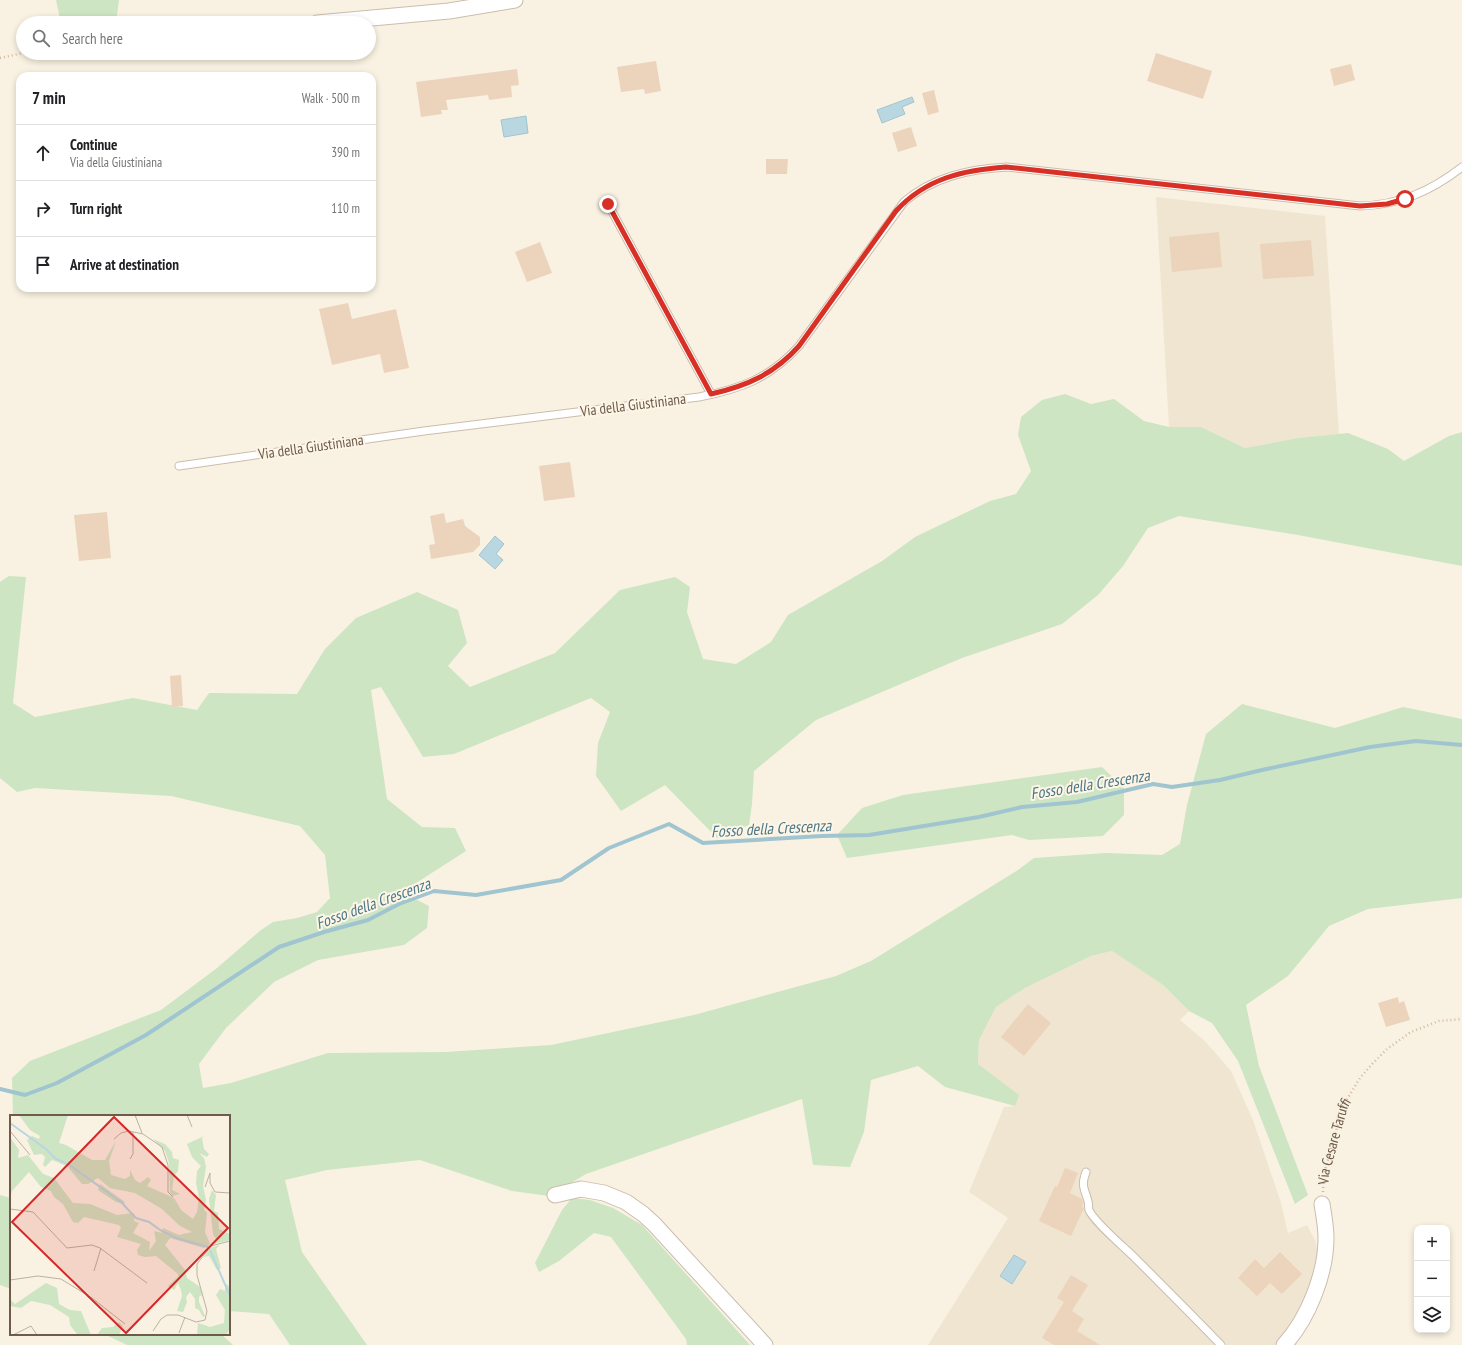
<!DOCTYPE html>
<meta charset="utf-8">
<style>
body{margin:0;font-family:"PT Sans Narrow",sans-serif;background:#f2f2f2;color:#202124}
.controls{position:absolute;right:12px;bottom:12px;display:grid;overflow:hidden;border-radius:8px;box-shadow:0 2px 6px #0003}
.controls button{width:36px;height:36px;display:grid;place-items:center;padding:0;border:0;border-bottom:1px solid #e0e0e0;background:#fff;color:#202124;font:20px sans-serif}
.stop{position:absolute;width:12px;height:12px;margin:-9px;border:3px solid #d93025;border-radius:50%;background:#fff}
.stop.end{background:#d93025;border-color:#fff;box-shadow:0 1px 4px #0008}
.list{margin:0;padding:0;list-style:none}
h2{display:flex;justify-content:space-between;align-items:center;height:52px;margin:0;padding:0 16px;font-size:17px}
h2 small{font-size:13px;font-weight:400;color:#757577}
.list li{display:grid;grid-template-columns:26px 1fr auto;gap:12px;align-items:center;box-sizing:border-box;height:56px;padding:0 16px;border-top:1px solid #e0e0e0}
.list b{display:block;font-size:15px;white-space:nowrap}
.list p{margin:0;font-size:13px;white-space:nowrap;color:#757577}
.list em{font-size:13px;font-style:normal;color:#757577}
.icon{flex:none;width:22px;height:22px;fill:none;stroke:currentColor;stroke-width:2;stroke-linecap:round;stroke-linejoin:round}
.map{position:relative;flex:none;width:1462px;height:1345px;overflow:hidden}
.search{position:absolute;background:#fff;box-shadow:0 2px 6px #0003;left:16px;top:16px;width:360px;height:44px;display:flex;align-items:center;gap:10px;box-sizing:border-box;padding:0 14px;border-radius:22px;color:#757577;font-size:15px}
.panel{position:absolute;background:#fff;box-shadow:0 2px 6px #0003;left:16px;top:72px;width:360px;height:220px;border-radius:12px}
.map>svg:first-child{display:block}
</style>
<div class="map">
<svg width="1462" height="1345" viewBox="0 0 1462 1345">
<rect width="100%" height="100%" fill="#f9f2e2"/>
<g fill="#f0e5d1">
<polygon points="1156,197 1325,216 1339,434 1298,438 1245,448 1201,427 1169,427"/>
<polygon points="1112,951 1163,985 1189,1011 1180,1020 1205,1041 1231,1071 1253,1120 1281,1203 1288,1233 1307,1225 1315,1240 1318,1252 1314,1280 1307,1299 1283,1337 1275,1345 928,1345 1008,1218 969,1192 1004,1107 1015,1106 978,1064 979,1040 996,1007 1025,988 1091,956"/>
</g>
<g fill="#cde5c2">
<polygon points="56,0 119,0 116,23 61,23"/>
<polygon points="1065,394 1091,404 1114,399 1144,421 1169,427 1201,427 1245,448 1298,438 1348,433 1388,449 1404,461 1449,436 1462,432 1462,566 1298,535 1179,516 1148,528 1123,566 1098,595 1062,624 962,658 816,720 754,771 752,804 749,825 717,838 665,785 621,811 596,776 598,743 610,712 591,698 454,754 423,757 381,687 371,690 387,799 422,827 455,828 466,851 402,892 429,906 427,928 404,945 318,960 274,982 226,1028 199,1064 203,1088 231,1083 328,1053 446,1052 551,1045 694,1015 836,976 871,961 1018,870 1034,858 1106,853 1162,855 1180,844 1187,805 1206,734 1242,704 1335,728 1403,707 1462,719 1462,898 1368,909 1329,926 1288,976 1246,1005 1259,1066 1308,1195 1295,1204 1238,1061 1212,1023 1189,1011 1163,985 1112,951 1091,956 1025,988 996,1007 979,1040 978,1064 1019,1095 1015,1106 945,1087 918,1066 871,1080 864,1132 850,1167 813,1165 802,1099 586,1174 549,1196 512,1191 420,1160 327,1170 285,1180 302,1252 367,1345 290,1345 269,1314 229,1311 229,1116 13,1116 12,1078 30,1061 161,1010 217,968 261,930 273,922 297,918 317,912 330,898 325,855 300,826 171,796 35,788 17,792 0,778 0,582 9,576 26,577 13,703 35,717 133,698 197,710 209,693 297,694 325,649 356,618 417,592 458,610 467,643 448,666 470,687 555,653 620,590 675,577 690,587 687,612 703,659 736,664 771,642 788,615 882,561 915,537 990,501 1016,494 1031,471 1018,435 1021,417 1042,400"/>
<polygon points="1102,767 1124,788 1124,815 1103,836 1029,840 1012,835 847,858 837,835 862,808 903,795"/>
<polygon points="0,1195 11,1198 11,1289 0,1285"/>
<polygon points="572,1198 590,1200 613,1208 642,1225 750,1345 687,1345 686,1339 611,1237 594,1233 559,1261 539,1272 535,1263 562,1210"/>
<polygon points="104,1334 221,1334 233,1345 127,1345"/>
</g>
<g fill="#b9d7e0" stroke="#a0c5d1">
<polygon points="912,97 914,102 902,107 905,114 882,123 877,110"/>
<polygon points="526,116 528,133 504,137 501,120"/>
<polygon points="495,536 504,544 496,554 503,560 495,569 479,555"/>
<polygon points="1014,1255 1026,1262 1012,1284 1000,1276"/>
</g>
<g fill="none" stroke-linecap="round" stroke-linejoin="round">
<polyline stroke="#a0c5d1" stroke-width="4" points="0,1089 25,1095 57,1083 146,1035 279,947 324,932 368,920 399,904 434,891 476,895 561,880 609,848 669,824 703,843 822,836 869,835 979,817 1022,807 1077,802 1153,784 1172,787 1220,780 1262,770 1370,747 1416,741 1462,745"/>
</g>
<g fill="#ecd3bc">
<polygon points="1156,53 1212,71 1203,99 1147,81"/>
<polygon points="656,61 661,91 645,94 644,89 621,92 617,67"/>
<polygon points="1351,64 1355,80 1334,86 1330,69"/>
<polygon points="517,69 519,85 511,86 512,97 489,100 488,95 446,100 448,110 441,110 442,114 421,117 416,82"/>
<polygon points="934,90 939,112 928,115 922,93"/>
<polygon points="911,127 917,146 898,152 892,133"/>
<polygon points="766,159 788,159 787,174 766,174"/>
<polygon points="1219,232 1222,267 1172,272 1169,237"/>
<polygon points="1311,240 1314,276 1263,279 1260,244"/>
<polygon points="540,242 552,273 527,282 515,252"/>
<polygon points="348,303 352,319 396,309 409,368 384,373 380,354 332,365 319,309"/>
<polygon points="570,462 575,497 544,501 539,466"/>
<polygon points="107,512 111,558 79,561 74,515"/>
<polygon points="444,513 446,523 463,519 465,526 480,537 480,545 473,552 431,559 429,545 435,544 430,516"/>
<polygon points="181,675 183,706 172,707 170,676"/>
<polygon points="1398,997 1399,1003 1404,1001 1410,1020 1386,1027 1378,1003"/>
<polygon points="1028,1004 1051,1023 1024,1056 1001,1037"/>
<polygon points="1065,1168 1078,1173 1070,1193 1082,1199 1083,1203 1082,1207 1084,1208 1071,1236 1039,1221 1055,1186 1057,1187"/>
<polygon points="1280,1252 1302,1274 1282,1294 1270,1283 1257,1296 1238,1278 1255,1259 1264,1268"/>
<polygon points="1071,1275 1088,1285 1072,1311 1084,1319 1077,1331 1100,1345 1054,1345 1042,1338 1064,1302 1057,1298"/>
</g>
<g fill="none" stroke-linecap="round" stroke-linejoin="round">
<g stroke="#cbbdad" stroke-width="9">
<g id="service">
<polyline points="608,204 711,394"/>
<path d="M179,466L424,431L699,397C741,389 770,378 799,346L904,202C933,177 969,169 1007,167L1360,206C1400,205 1431,191 1462,167"/>
<path d="M1086,1172C1081,1186 1084,1187 1088,1201C1089,1203 1088,1207 1089,1210C1094,1222 1124,1247 1135,1258C1164,1287 1193,1316 1221,1345"/>
</g>
</g>
<g stroke="#cbbdad" stroke-width="17">
<g id="minor">
<polyline points="317,23 449,11 515,0"/>
<polyline points="555,1195 581,1189 604,1193 626,1202 643,1214 654,1224 765,1345"/>
<path d="M1284,1345C1308,1319 1326,1274 1326,1238C1326,1227 1324,1216 1322,1204"/>
</g>
</g>
<g stroke="#d0b7a0" stroke-width="2.5" stroke-dasharray="1 3" stroke-linecap="butt">
<polyline points="0,58 23,53"/>
<path id="s1" d="M1323,1192L1324,1174L1343,1106L1360,1078L1373,1063L1387,1049L1411,1032L1439,1021L1462,1019"/>
</g>
<use href="#service" stroke="#fff" stroke-width="7"/>
<use href="#minor" stroke="#fff" stroke-width="15"/>
</g>
<g fill="none" stroke-linecap="round" stroke-linejoin="round">
<path stroke="#d93025" stroke-width="5" d="M608,204L711,394C747,386 774,374 799,346L896,211C926,178 964,170 1006,167L1360,206L1387,204L1405,199"/>
</g>
<g text-anchor="middle" stroke-width="4" stroke-linejoin="round" paint-order="stroke">
<g font-size="15" fill="#6e5b4b" stroke="#fdf6e7">
<text transform="translate(633 405) rotate(-7)" y="5">Via della Giustiniana</text>
<text transform="translate(311 447) rotate(-8)" y="5">Via della Giustiniana</text>
<text dy="5" stroke="none"><textPath href="#s1" startOffset="52">Via Cesare Taruffi</textPath></text>
</g>
<g font-size="16" font-style="italic" fill="#4b7786" stroke="#fdf6e7">
<text transform="translate(1090 784) rotate(-9)" y="6">Fosso della Crescenza</text>
<text transform="translate(771 828) rotate(-3)" y="6">Fosso della Crescenza</text>
<text transform="translate(373 903) rotate(-20)" y="6">Fosso della Crescenza</text>
</g>
</g>
<g transform="translate(10 1115)">
<rect width="220" height="220" fill="#f9f2e2"/>
<path d="M9,0H58L49,28L56,30L82,45H95L106,26L99,46L101,60L115,64L120,61V55L125,65L130,68L138,62L141,65L137,71L164,83L171,95L183,104L187,97L189,83L186,68L187,56L191,51L182,42L177,29L194,21L192,23L194,34L199,39L197,42L189,38L194,43L196,52L193,71L196,85L194,95L197,98L195,117L200,129L194,133L160,123L155,130L175,155L177,163L190,172L192,180L189,182V187L195,201L193,202L189,195L185,193V184L180,177L176,182L177,187L173,197L167,196L172,181L171,175L168,168L164,175L158,171L168,162V159L146,141L135,142L128,140L127,135L131,129L107,122L111,113L109,110L74,102L68,108L63,107L53,89L44,82L41,76L31,72L19,57L2,76L0,83V22L9,35L8,43L18,40L33,59L44,63L63,88L80,89L107,100L124,98V106L129,108L123,118L140,127L139,136L146,126L144,116L152,118L153,113L169,120L182,117L170,111L152,94L125,78L100,73L88,63L78,69H72L57,51L42,45L35,52L33,50L35,42L32,39L24,40L17,25L22,21L29,24L30,21L20,15ZM143,24L155,29L162,37L163,43L169,45L168,56L164,61L162,75L170,79L162,81L160,77L159,48L155,36ZM90,69L115,87L114,89L106,87L88,75ZM202,75L206,80L204,96L208,98L209,114L220,119V125L204,129L206,124L203,119L199,84ZM210,130L206,134L211,153L207,155L199,141L194,142L200,133ZM36,168L47,173L49,189L60,195L71,196L81,220L67,219L60,210L59,202L40,190L21,186L11,193L0,191V184L5,189ZM215,168L220,172V214L216,220H187L188,208L200,212L214,208L215,195L206,180L210,174L215,176ZM109,207L113,211L109,220H87L92,213L103,212Z" fill="#cde5c2"/>
<path fill="none" stroke="#b9d7e0" stroke-width="2" d="M0,8L36,34L46,44L58,49L111,87L126,103L139,107L150,115L166,123L198,132M200,135L220,181"/>
<path fill="none" stroke="#bdb1a1" stroke-width="1" d="M125,0L132,18M177,0L182,12M0,16L20,40M104,24L111,18L119,16L133,19L152,32L158,50V77L163,82M120,44L123,39V17M195,72L200,58V68L205,77L220,78M0,94L23,97L57,133L82,130L90,133L137,168M84,156L91,133M0,165L28,161L51,164L82,183L115,209M143,216L151,204L157,200H168L186,207L195,205L197,196L187,160V149L201,131L220,126M169,218L175,202M3,220L21,211L27,220"/>
<path fill="#d62828" fill-opacity="0.15" stroke="#d62828" stroke-width="2" d="M104,2L218,113L116,218L2,107Z"/>
<rect width="220" height="220" fill="none" stroke="#6e5b4b" stroke-width="2"/>
</g>
</svg>
<div class="controls">
<button>+</button>
<button>−</button>
<button><svg class="icon" aria-label="layers" viewBox="0 0 24 24"><path d="M12 4l9 5-9 5-9-5zM3 14l9 5 9-5"/></svg></button>
</div>
<div class="stop" style="left:1405px;top:199px"></div>
<div class="stop end" style="left:608px;top:204px"></div>
<div class="search"><svg class="icon" aria-label="search" viewBox="0 0 24 24"><circle cx="10" cy="10" r="6"/><path d="M15 15l6 6"/></svg>Search here</div>
<section class="panel">
<h2>7 min<small>Walk · 500 m</small></h2>
<ul class="list">
<li><svg class="icon" aria-label="ahead" viewBox="0 0 24 24"><path d="M12 20V5M6 11l6-6 6 6"/></svg><div><b>Continue</b><p>Via della Giustiniana</p></div><em>390 m</em></li>
<li><svg class="icon" aria-label="right" viewBox="0 0 24 24"><path d="M7 20v-9h11M14 6l5 5-5 5"/></svg><div><b>Turn right</b></div><em>110 m</em></li>
<li><svg class="icon" aria-label="arrive" viewBox="0 0 24 24"><path d="M6 21V4h12l-3 4 3 4H6"/></svg><div><b>Arrive at destination</b></div></li>
</ul>
</section>
</div>
